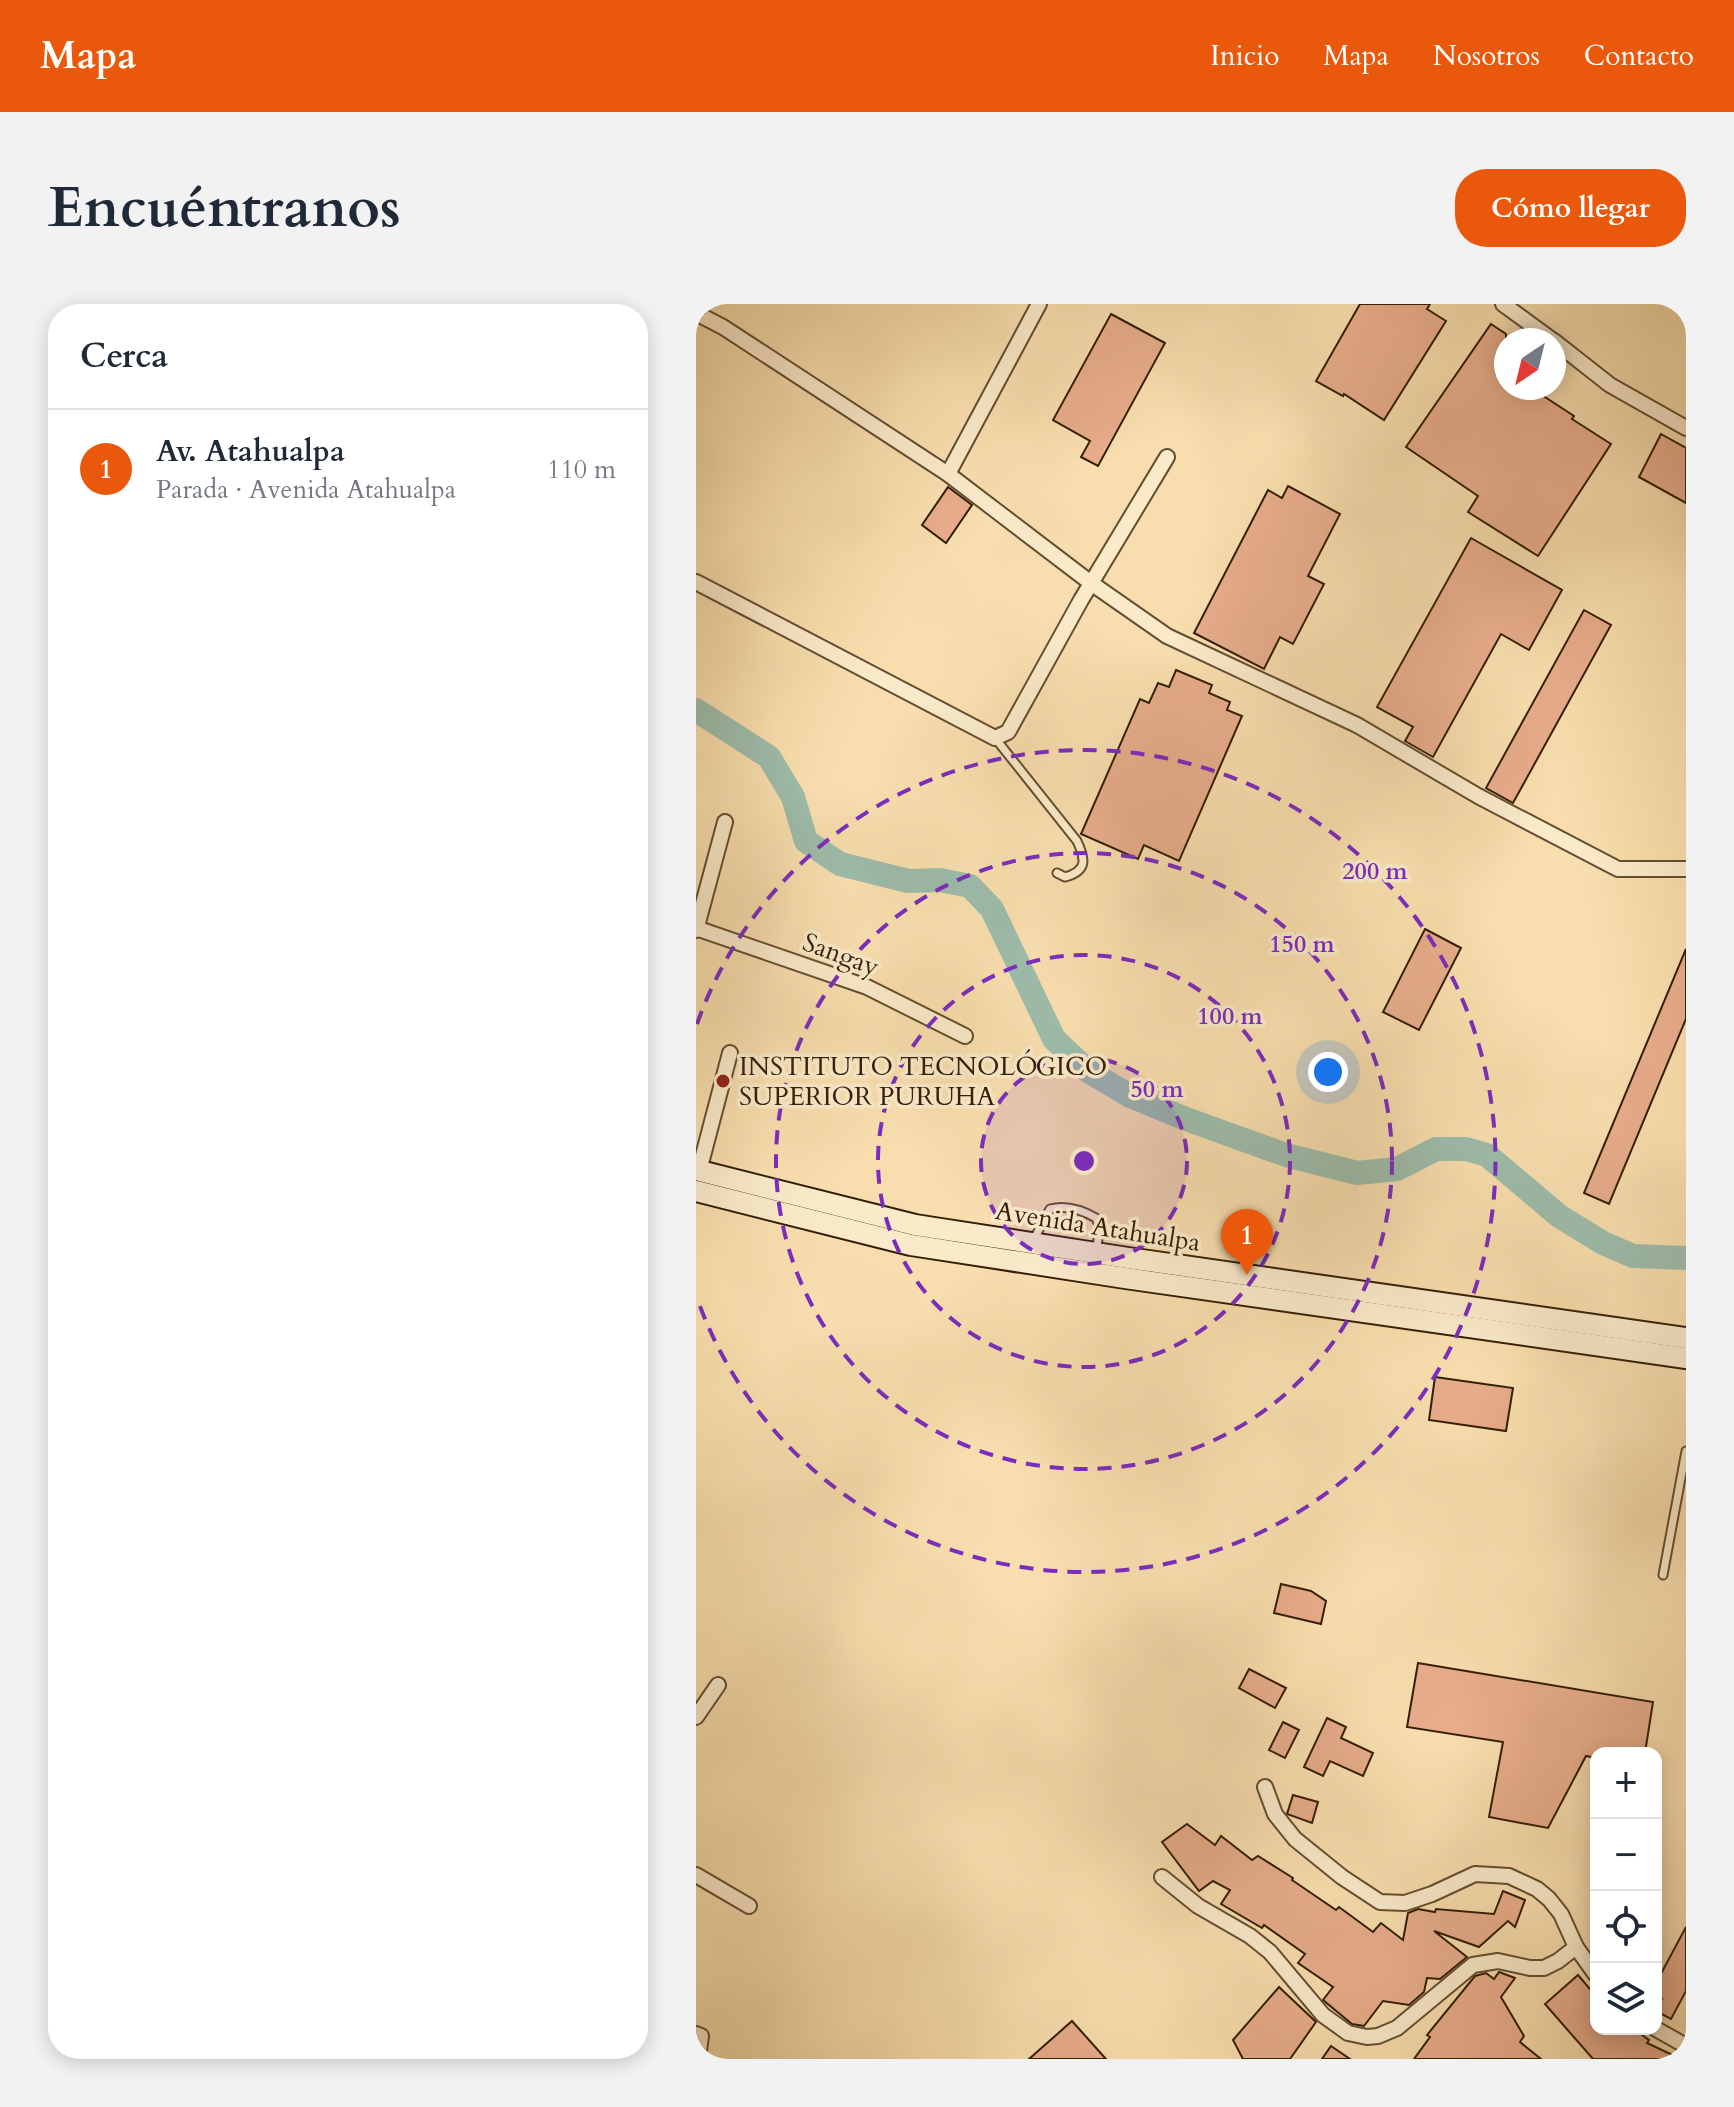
<!DOCTYPE html>
<html lang="es">
<meta charset="utf-8">
<style>
body{margin:0;font-family:Cardo,serif;background:#f2f2f3;color:#1f2937}
.controls{position:absolute;right:24px;bottom:24px;display:grid;overflow:hidden;border-radius:16px;box-shadow:0 4px 20px #0003}
.controls button{width:72px;height:72px;display:grid;place-items:center;padding:0;border:0;border-bottom:2px solid #e0e1e3;background:#fff;color:#1f2937;font:40px sans-serif}
.compass{position:absolute;left:798px;top:24px;width:72px;height:72px;border-radius:50%;background:#fff;box-shadow:0 4px 20px #0003;rotate:215deg}
.you{position:absolute;left:632px;top:768px;width:28px;height:28px;margin:-20px;border:6px solid #fff;border-radius:50%;background:#1a73e8;box-shadow:0 0 0 12px #1a73e833}
.badge{display:grid;place-items:center;width:52px;height:52px;border-radius:50%;background:#ea580c;color:#fff;font-size:26px;font-weight:700}
.pin{position:absolute;translate:-50% -66px;filter:drop-shadow(0 2px 4px #0008)}
.pin::after{content:'';position:absolute;top:42px;width:28px;height:24px;background:inherit;clip-path:polygon(0 0,100% 0,50% 100%)}
.list{margin:0;padding:0;list-style:none}
h2{display:flex;justify-content:space-between;align-items:center;height:104px;margin:0;padding:0 32px;font-size:34px}
h2 small{font-size:26px;font-weight:400;color:#747a83}
.list li{display:grid;grid-template-columns:52px 1fr auto;gap:24px;align-items:center;box-sizing:border-box;height:120px;padding:0 32px;border-top:2px solid #e0e1e3}
.list b{display:block;font-size:30px;white-space:nowrap}
.list p{margin:0;font-size:26px;white-space:nowrap;color:#747a83}
.list em{font-size:26px;font-style:normal;color:#747a83}
.icon{flex:none;width:44px;height:44px;fill:none;stroke:currentColor;stroke-width:2;stroke-linecap:round;stroke-linejoin:round}
.map{position:relative;flex:none;width:990px;height:1755px;overflow:hidden;border-radius:32px}
header{display:flex;align-items:center;gap:48px;box-sizing:border-box;height:112px;padding:0 40px;background:#ea580c;color:#fff}
header strong{font-size:38px}
nav{display:flex;gap:44px;margin-inline-start:auto;font-size:28px}
.intro{display:flex;align-items:center;justify-content:space-between;box-sizing:border-box;height:192px;padding:0 48px}
h1{margin:0;font-size:56px}
.button{padding:20px 36px;border-radius:32px;background:#ea580c;color:#fff;font-size:28px;font-weight:700}
main{display:flex;gap:48px;padding:0 48px}
aside{flex:1;background:#fff;border-radius:32px;box-shadow:0 4px 20px #0003}
.map>svg:first-child{display:block}
</style>
<header>
<strong>Mapa</strong>
<nav><a>Inicio</a><a>Mapa</a><a>Nosotros</a><a>Contacto</a></nav>
</header>
<div class="intro"><h1>Encuéntranos</h1><a class="button">Cómo llegar</a></div>
<main>
<aside>
<h2>Cerca<small></small></h2>
<ul class="list">
<li><span class="badge">1</span><div><b>Av. Atahualpa</b><p>Parada · Avenida Atahualpa</p></div><em>110 m</em></li>
</ul>
</aside>
<div class="map">
<svg width="990" height="1755" viewBox="0 0 990 1755">
<rect width="100%" height="100%" fill="#f8deae"/>
<filter id="stains"><feTurbulence type="fractalNoise" baseFrequency=".0025" numOctaves="4"/><feColorMatrix values="0 0 0 0 .2 0 0 0 0 .09 0 0 0 0 .02 0 0 0 .5 -.17"/></filter>
<radialGradient id="worn" r=".72"><stop offset=".6" stop-color="#630" stop-opacity="0"/><stop offset="1" stop-color="#630" stop-opacity=".3"/></radialGradient>
<g fill="none" stroke-linecap="round" stroke-linejoin="round">
<polyline stroke="#9dbcab" stroke-width="24" points="0,406 73,453 97,493 110,537 144,560 212,577 244,576 274,582 296,605 358,735 392,767 434,792 490,815 590,851 661,869 701,865 740,845 770,845 791,851 863,912 907,939 937,952 990,954"/>
</g>
<g fill="#e8ad8b" stroke="#331e06" stroke-width="2">
<polygon points="664,0 734,0 731,5 750,17 688,116 648,90 647,92 620,77"/>
<polygon points="415,10 469,39 402,162 385,153 394,137 357,116"/>
<polygon points="795,20 810,30 810,84 835,84 878,112 876,115 915,140 842,252 772,208 782,192 710,143"/>
<polygon points="965,130 990,144 990,199 943,173"/>
<polygon points="592,182 644,210 612,272 628,280 597,340 584,333 568,365 498,329 572,186 586,194"/>
<polygon points="252,183 276,201 250,239 226,221"/>
<polygon points="775,234 866,286 833,346 805,330 737,453 709,437 717,423 681,403"/>
<polygon points="888,306 915,321 817,499 790,484"/>
<polygon points="480,366 516,381 513,389 534,398 531,406 546,412 483,557 448,541 442,555 385,530 444,395 453,399 462,379 473,383"/>
<polygon points="729,625 765,644 723,726 687,708"/>
<polygon points="990,645 990,715 913,900 888,889"/>
<polygon points="739,1073 817,1084 810,1127 733,1116"/>
<polygon points="585,1280 615,1287 630,1297 625,1320 578,1309"/>
<polygon points="722,1359 957,1398 949,1449 900,1449 900,1454 890,1452 852,1524 793,1513 807,1438 711,1423"/>
<polygon points="553,1365 590,1384 579,1404 543,1384"/>
<polygon points="631,1414 650,1423 645,1434 677,1449 667,1472 634,1457 627,1472 608,1463"/>
<polygon points="587,1418 603,1426 589,1454 573,1446"/>
<polygon points="597,1491 622,1498 616,1519 591,1510"/>
<polygon points="491,1520 519,1541 525,1532 556,1556 562,1552 597,1574 596,1576 640,1606 643,1603 677,1628 685,1619 707,1636 712,1609 722,1605 739,1608 740,1605 798,1610 807,1587 829,1596 819,1623 812,1617 783,1643 738,1627 771,1653 744,1675 731,1674 728,1688 713,1701 687,1697 668,1722 656,1720 627,1696 637,1683 602,1659 609,1650 568,1621 566,1624 525,1600 534,1586 517,1577 503,1587 466,1538"/>
<polygon points="990,1623 990,1687 975,1715 960,1707 966,1695 960,1692 960,1679"/>
<polygon points="803,1668 819,1674 805,1693 828,1732 824,1738 845,1755 718,1755 734,1733 731,1731 779,1672 790,1669 798,1675"/>
<polygon points="882,1671 900,1692 900,1725 938,1725 953,1736 951,1739 985,1755 897,1755 849,1700"/>
<polygon points="583,1683 620,1718 594,1755 547,1755 537,1736"/>
<polygon points="376,1717 410,1755 333,1755"/>
<polygon points="635,1742 654,1755 626,1755"/>
</g>
<g fill="none" stroke-linecap="round" stroke-linejoin="round">
<g stroke="#644e30" stroke-width="11">
<g id="service">
<path d="M299,434L381,537C390,556 391,567 369,573L361,569"/>
<path d="M337,937L354,905C370,901 386,906 400,914L404,924L400,947"/>
<polyline points="967,1271 990,1147"/>
</g>
</g>
<g stroke="#644e30" stroke-width="18">
<g id="minor">
<polyline points="807,0 856,36"/>
<polyline points="0,9 27,23 252,170 395,279 471,332 661,421 782,492 922,565 990,565"/>
<polyline points="858,37 914,81 990,124"/>
<polyline points="252,170 343,0"/>
<polyline points="0,278 299,434 312,428 385,296 471,153"/>
<polyline points="0,624 171,683 269,732"/>
<polyline points="0,626 29,518"/>
<polyline points="3,867 34,749"/>
<polyline points="0,1413 22,1381"/>
<polyline points="569,1483 579,1510 599,1535 646,1573 684,1598 709,1599 736,1590 779,1570 813,1572 841,1585 853,1595 865,1610 880,1643 900,1671"/>
<polyline points="0,1571 53,1602"/>
<polyline points="466,1573 502,1602 554,1632 574,1648 627,1711 652,1729 671,1733 682,1732 701,1724 777,1661 802,1657 834,1664 848,1664 862,1657 880,1643"/>
<polyline points="960,1725 990,1742"/>
<polyline points="0,1730 5,1732 2,1755"/>
</g>
</g>
<g stroke="#331e06" stroke-width="24">
<g id="secondary">
<polyline points="0,866 219,921 432,954 990,1034"/>
<polyline points="0,887 215,941 429,974 990,1054"/>
</g>
</g>
<use href="#service" stroke="#faeaca" stroke-width="7"/>
<use href="#minor" stroke="#faeaca" stroke-width="14"/>
<use href="#secondary" stroke="#faeaca" stroke-width="20"/>
</g>
<circle cx="388" cy="857" r="103" fill="#7b2cbf" fill-opacity=".12"/>
<g fill="none" stroke="#7b2cbf" stroke-width="4" stroke-dasharray="14 10">
<circle cx="388" cy="857" r="103"/>
<circle cx="388" cy="857" r="206"/>
<circle cx="388" cy="857" r="308"/>
<path d="M1 720A411 411 0 1 1 1 994"/>
</g>
<circle fill="#8f2418" stroke="#faeaca" stroke-width="3" cx="27" cy="777" r="8"/>
<g text-anchor="middle" stroke-width="7" stroke-linejoin="round" paint-order="stroke">
<g font-size="26" fill="#331e06" stroke="#faeaca">
<text transform="translate(145 650) rotate(20)" y="9">Sangay</text>
<text transform="translate(402 922) rotate(9)" y="9">Avenida Atahualpa</text>
</g>
<g font-size="26" fill="#331e06" stroke="#faeaca" text-anchor="start">
<text x="43" y="771">INSTITUTO TECNOLÓGICO<tspan x="43" dy="30">SUPERIOR PURUHA</tspan></text>
</g>
</g>
<circle cx="388" cy="857" r="12" fill="#7b2cbf" stroke="#faeaca" stroke-width="4"/>
<g font-size="24" text-anchor="middle" font-weight="bold" fill="#7b2cbf" stroke="#faeaca" stroke-width="7" stroke-linejoin="round" paint-order="stroke">
<text x="679" y="575">200 m</text>
<text x="606" y="648">150 m</text>
<text x="534" y="720">100 m</text>
<text x="461" y="793">50 m</text>
</g>
<rect width="100%" height="100%" filter="url(#stains)"/>
<rect width="100%" height="100%" fill="url(#worn)"/>
</svg>
<div class="controls">
<button>+</button>
<button>−</button>
<button><svg class="icon" aria-label="locate" viewBox="0 0 24 24"><circle cx="12" cy="12" r="6"/><path d="M12 2v4M12 18v4M2 12h4M18 12h4"/></svg></button>
<button><svg class="icon" aria-label="layers" viewBox="0 0 24 24"><path d="M12 4l9 5-9 5-9-5zM3 14l9 5 9-5"/></svg></button>
</div>
<svg class="compass" viewBox="-18 -18 36 36"><path d="M0-13l5 13h-10z" fill="#e53935"/><path d="M0 13l5-13h-10z" fill="#747a83"/></svg>
<div class="you"></div>
<div class="pin badge" style="left:551px;top:971px">1</div>
</div>
</main>
